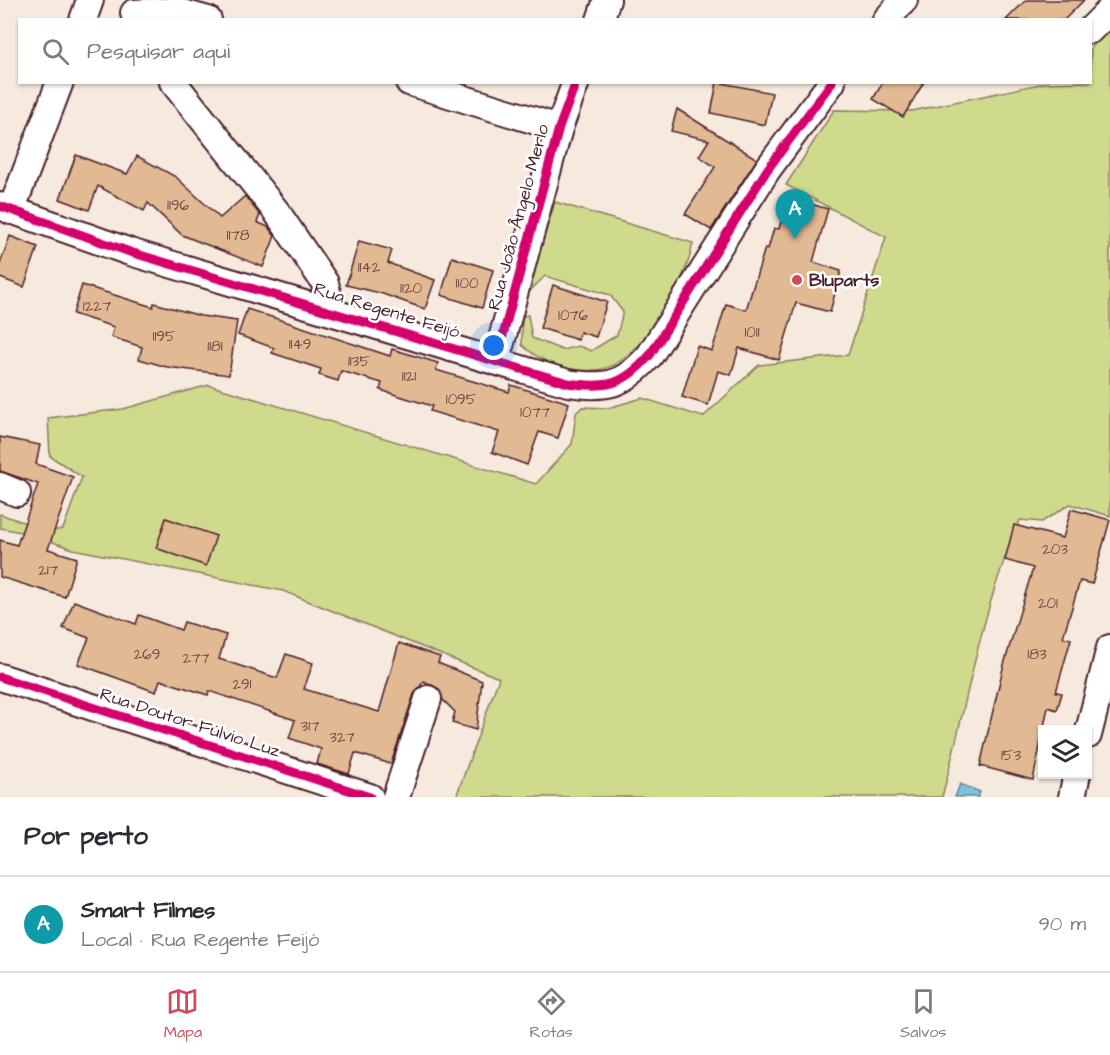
<!DOCTYPE html>
<html lang="pt">
<meta charset="utf-8">
<style>
body{margin:0;font-family:"Architects Daughter",sans-serif;background:#f7f7f7;color:#2b2b33}
.controls{position:absolute;right:18px;bottom:18px;display:grid;overflow:hidden;border-radius:0px;box-shadow:0 2px 4px #0004}
.controls button{width:54px;height:54px;display:grid;place-items:center;padding:0;border:0;border-bottom:2px solid #e1e1e2;background:#fff;color:#2b2b33;font:30px sans-serif}
.you{position:absolute;left:494px;top:346px;width:21px;height:21px;margin:-15px;border:4px solid #fff;border-radius:50%;background:#1a73e8;box-shadow:0 0 0 9px #1a73e833}
.badge{display:grid;place-items:center;width:39px;height:39px;border-radius:50%;background:#d1495b;color:#fff;font-size:20px;font-weight:700}
.pin{position:absolute;translate:-50% -50px;filter:drop-shadow(0 2px 3px #0008)}
.pin::after{content:'';position:absolute;top:32px;width:21px;height:18px;background:inherit;clip-path:polygon(0 0,100% 0,50% 100%)}
.list{margin:0;padding:0;list-style:none}
h2{display:flex;justify-content:space-between;align-items:center;height:78px;margin:0;padding:0 24px;font-size:26px}
h2 small{font-size:20px;font-weight:400;color:#7c7c81}
.list li{display:grid;grid-template-columns:39px 1fr auto;gap:18px;align-items:center;box-sizing:border-box;height:96px;padding:0 24px;border-top:2px solid #e1e1e2}
.list b{display:block;font-size:22px;white-space:nowrap}
.list p{margin:0;font-size:20px;white-space:nowrap;color:#7c7c81}
.list em{font-size:20px;font-style:normal;color:#7c7c81}
.icon{flex:none;width:33px;height:33px;fill:none;stroke:currentColor;stroke-width:2;stroke-linecap:round;stroke-linejoin:round}
.map{position:relative;flex:none;width:1110px;height:797px;overflow:hidden}
.search{position:absolute;background:#fff;box-shadow:0 2px 4px #0004;left:18px;right:18px;top:18px;height:66px;display:flex;align-items:center;gap:15px;box-sizing:border-box;padding:0 21px;border-radius:0px;color:#7c7c81;font-size:22px}
.sheet{height:174px;background:#fff}
nav{display:flex;justify-content:space-around;align-items:center;box-sizing:border-box;height:84px;border-top:2px solid #e1e1e2;background:#fff;font-size:16px;color:#7c7c81}
nav a{display:grid;justify-items:center;gap:3px}
nav .on{color:#d1495b}
.map>svg:first-child{display:block}
</style>
<div class="map">
<svg width="1110" height="797" viewBox="0 0 1110 797">
<rect width="100%" height="100%" fill="#f6eade"/>
<filter id="ink" filterUnits="userSpaceOnUse"><feTurbulence type="fractalNoise" baseFrequency=".0167" numOctaves="2"/><feDisplacementMap in="SourceGraphic" scale="12" xChannelSelector="R" yChannelSelector="G"/><feConvolveMatrix kernelMatrix="1 2 1 2 8 2 1 2 1" color-interpolation-filters="sRGB"/></filter>
<g filter="url(#ink)">
<g fill="#cfda8d" stroke="#8c7c5c" stroke-width="1.5">
<path d="M1110,30V516L1070,504L1042,522L1020,520C981,609 967,704 942,797H456L499,678L283,591L73,549L26,533L0,528V514L49,531L63,529L82,477L50,456L48,418L123,409L209,385L536,484L572,444L576,413L582,407L608,408L642,398L703,417L759,365L848,355L886,237L786,185L834,110L912,111L1045,83L1090,82L1091,47Z"/>
<path d="M555,202L693,243C687,273 677,287 661,313C650,330 640,346 623,359C594,382 546,367 522,345V316L528,315L532,338L562,350L579,346L591,351L617,335L623,312L610,295L545,276L526,295Z"/>
</g>
<polygon fill="#7cc3dd" stroke="#688196" stroke-width="1.5" points="960,784 980,792 978,797 955,797"/>
<g fill="#e1b992" stroke="#4a1f2b" stroke-width="1.5">
<polygon points="1026,0 1084,0 1064,20 1006,20"/>
<polygon points="717,82 772,93 765,125 711,113"/>
<polygon points="883,82 924,82 903,117 873,99"/>
<polygon points="677,109 757,159 711,230 685,214 715,167 699,156 709,140 671,131"/>
<polygon points="76,155 127,174 137,156 176,177 220,218 245,196 260,215 257,222 268,227 275,236 263,267 182,235 148,203 144,211 98,186 89,210 60,199"/>
<polygon points="797,200 828,209 813,262 841,271 830,312 796,303 779,360 739,348 731,375 718,371 708,405 682,397 697,346 712,351 726,304 746,310 765,248 768,249 774,228 779,229 785,207 794,210"/>
<polygon points="10,236 38,247 24,287 0,278 0,264"/>
<polygon points="359,241 392,250 388,263 435,280 425,309 380,293 346,285"/>
<polygon points="452,257 493,270 482,308 441,295"/>
<polygon points="82,285 153,307 154,303 201,316 237,321 229,375 167,367 139,359 142,347 111,337 114,327 73,314"/>
<polygon points="553,285 607,302 596,337 580,332 578,340 540,328"/>
<polygon points="247,309 390,356 392,349 438,363 436,370 509,392 511,385 569,403 558,438 539,432 527,465 492,452 499,432 430,411 432,406 380,390 382,383 341,371 338,381 319,375 321,369 272,353 274,348 238,335"/>
<polygon points="0,437 40,445 36,464 73,477 48,549 77,558 65,597 0,577 0,540 17,545 38,484 0,471"/>
<polygon points="1071,509 1110,520 1092,584 1080,581 1063,637 1071,639 1056,692 1062,693 1057,710 1048,707 1033,780 980,766 1003,668 1033,568 1005,560 1014,525 1063,538"/>
<polygon points="166,518 216,536 206,566 156,548"/>
<polygon points="74,601 136,624 139,615 181,630 184,622 226,635 219,659 277,678 286,654 313,663 304,689 379,712 399,643 440,657 438,663 482,681 476,730 452,723 455,712 443,700 439,689 424,681 414,694 391,764 355,753 349,774 317,764 321,749 289,738 295,720 209,691 208,695 160,680 156,692 78,664 89,638 63,628"/>
</g>
<g fill="none" stroke-linecap="round" stroke-linejoin="round">
<g stroke="#4a1f2b" stroke-width="30">
<g id="minor">
<polyline points="134,13 175,11 208,20"/>
<polyline points="83,20 90,0"/>
<polyline points="600,20 607,0"/>
<polyline points="886,20 904,0"/>
<polyline points="1090,30 1110,10"/>
<polyline points="173,82 276,211 325,283 331,310"/>
<polyline points="409,82 559,128"/>
<path d="M0,206L130,252L568,383C607,389 624,385 650,355L767,170L832,82"/>
<polyline points="11,211 60,82"/>
<polyline points="496,361 559,128 576,82"/>
<polyline points="0,486 17,493"/>
<polyline points="0,677 370,797"/>
<polyline points="1088,735 1110,648"/>
<polyline points="396,797 428,699"/>
<polyline points="1072,797 1077,774"/>
</g>
</g>
<use href="#minor" stroke="#fff" stroke-width="26"/>
<g stroke="#fff" stroke-width="13">
<g id="cycleway">
<path d="M0,206L130,252L568,383C607,389 624,385 650,355L767,170L832,82"/>
<polyline points="496,361 559,128 576,82"/>
<polyline points="0,677 370,797"/>
</g>
</g>
<use href="#cycleway" stroke="#d6006c" stroke-width="9"/>
</g>
</g>
<circle fill="#d1495b" stroke="#fff" stroke-width="2" cx="797" cy="280" r="6"/>
<g text-anchor="middle" stroke-width="5" stroke-linejoin="round" paint-order="stroke">
<g font-size="15" fill="#704645">
<text x="178" y="210">1196</text>
<text x="238" y="240">1178</text>
<text x="369" y="272">1142</text>
<text x="467" y="288">1100</text>
<text x="411" y="293">1120</text>
<text x="97" y="311">1227</text>
<text x="573" y="320">1076</text>
<text x="752" y="337">1011</text>
<text x="164" y="341">1195</text>
<text x="300" y="349">1149</text>
<text x="215" y="351">1181</text>
<text x="359" y="366">1135</text>
<text x="409" y="381">1121</text>
<text x="461" y="404">1095</text>
<text x="535" y="417">1077</text>
<text x="1055" y="554">203</text>
<text x="48" y="575">217</text>
<text x="1048" y="608">201</text>
<text x="147" y="659">269</text>
<text x="1037" y="659">183</text>
<text x="196" y="663">277</text>
<text x="242" y="689">291</text>
<text x="310" y="731">317</text>
<text x="342" y="742">327</text>
<text x="1011" y="760">153</text>
</g>
<g font-size="18" fill="#4a1f2b" stroke="#fff">
<text transform="translate(518 217) rotate(-75)" y="6">Rua João Ângelo Merlo</text>
<text transform="translate(387 310) rotate(17)" y="6">Rua Regente Feijó</text>
<text transform="translate(190 722) rotate(18)" y="6">Rua Doutor Fúlvio Luz</text>
</g>
<g font-size="18" font-weight="bold" fill="#4a1f2b" stroke="#fff" text-anchor="start">
<text x="809" y="286">Bluparts</text>
</g>
</g>
</svg>
<div class="controls">
<button><svg class="icon" aria-label="layers" viewBox="0 0 24 24"><path d="M12 4l9 5-9 5-9-5zM3 14l9 5 9-5"/></svg></button>
</div>
<div class="you"></div>
<div class="pin badge" style="left:795px;top:239px;background:#0f9aa8">A</div>
<div class="search"><svg class="icon" aria-label="search" viewBox="0 0 24 24"><circle cx="10" cy="10" r="6"/><path d="M15 15l6 6"/></svg>Pesquisar aqui</div>
</div>
<section class="sheet">
<h2>Por perto<small></small></h2>
<ul class="list">
<li><span class="badge" style="background:#0f9aa8">A</span><div><b>Smart Filmes</b><p>Local · Rua Regente Feijó</p></div><em>90 m</em></li>
</ul>
</section>
<nav>
<a class="on"><svg class="icon" aria-label="map" viewBox="0 0 24 24"><path d="M3 6l6-2 6 2 6-2v14l-6 2-6-2-6 2zM9 4v14M15 6v14"/></svg>Mapa</a>
<a><svg class="icon" aria-label="directions" viewBox="0 0 24 24"><path d="M12 3l9 9-9 9-9-9zM9 14v-3h6M13 9l2 2-2 2"/></svg>Rotas</a>
<a><svg class="icon" aria-label="saved" viewBox="0 0 24 24"><path d="M7 4h10v16l-5-4-5 4z"/></svg>Salvos</a>
</nav>
